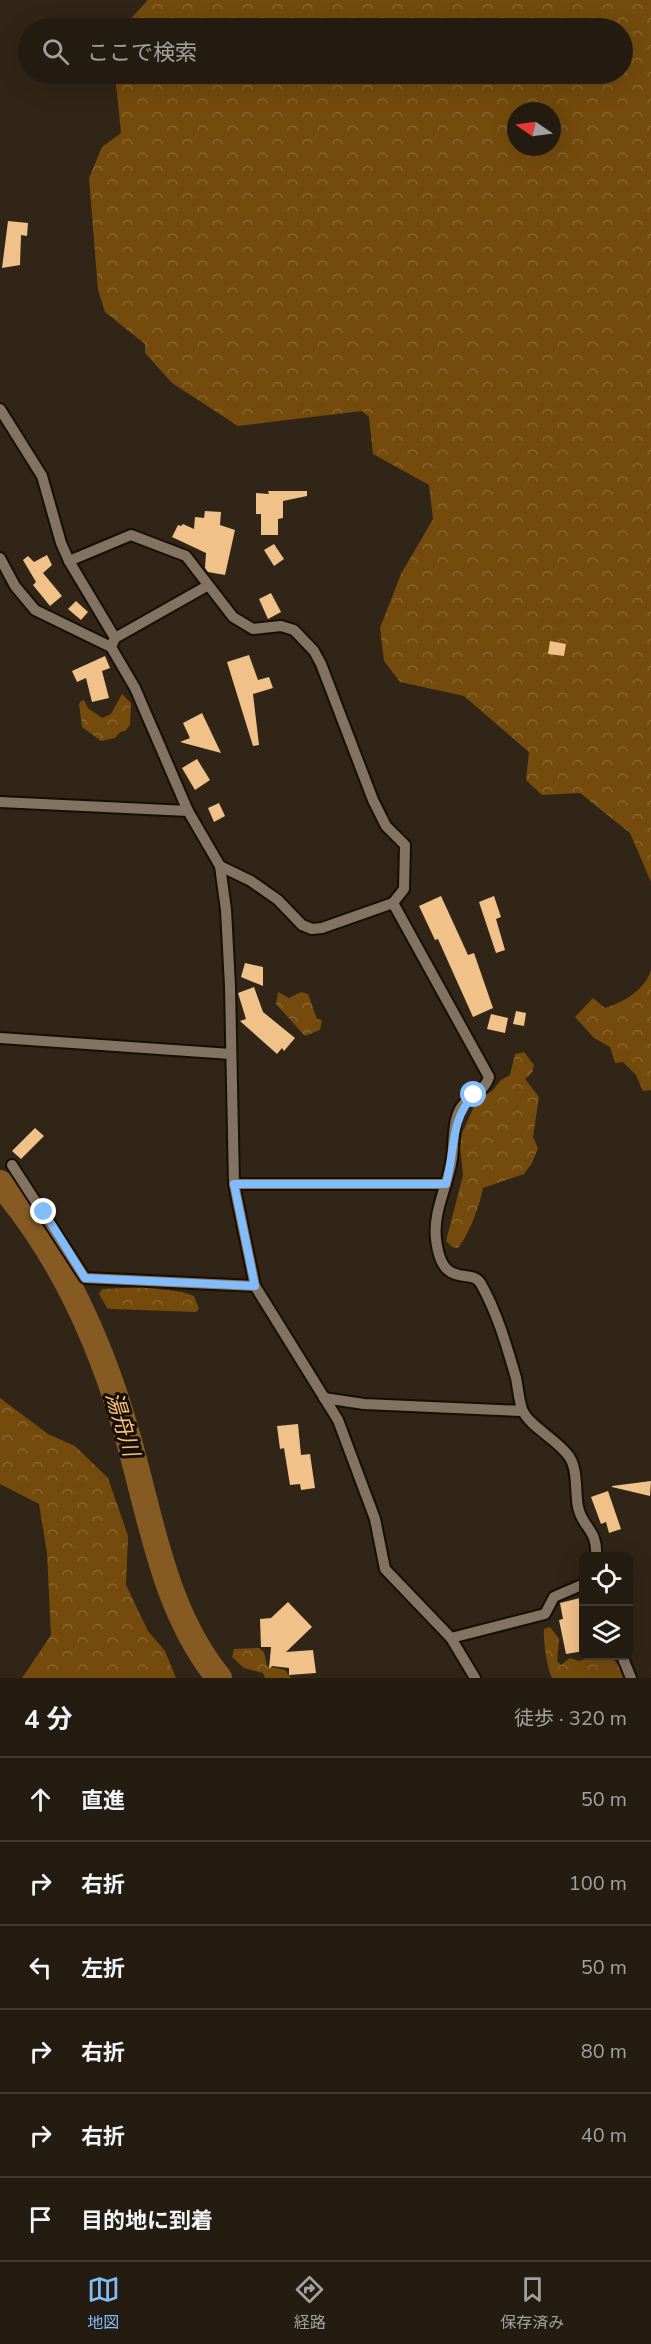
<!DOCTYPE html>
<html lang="ja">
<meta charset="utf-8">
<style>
body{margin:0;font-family:"Nunito Sans","Noto Sans JP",sans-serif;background:#31291f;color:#f1f3f6}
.controls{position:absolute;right:18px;bottom:18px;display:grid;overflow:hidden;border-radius:9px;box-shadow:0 6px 24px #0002}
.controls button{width:54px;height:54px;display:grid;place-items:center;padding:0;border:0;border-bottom:2px solid #423a31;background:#251c11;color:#f1f3f6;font:30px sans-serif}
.compass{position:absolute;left:507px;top:102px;width:54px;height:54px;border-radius:50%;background:#251c11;box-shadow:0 6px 24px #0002;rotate:283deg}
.stop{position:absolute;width:18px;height:18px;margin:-14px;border:4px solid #83bcfa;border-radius:50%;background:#fff}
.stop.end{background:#83bcfa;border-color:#fff;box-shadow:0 2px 6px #0008}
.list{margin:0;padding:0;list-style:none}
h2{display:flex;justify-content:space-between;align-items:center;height:78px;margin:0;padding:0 24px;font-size:26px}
h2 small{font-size:20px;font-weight:400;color:#a3a19f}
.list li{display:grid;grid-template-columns:39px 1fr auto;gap:18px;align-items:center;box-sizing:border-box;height:84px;padding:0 24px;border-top:2px solid #423a31}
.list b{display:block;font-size:22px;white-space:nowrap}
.list em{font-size:20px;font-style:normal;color:#a3a19f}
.icon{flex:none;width:33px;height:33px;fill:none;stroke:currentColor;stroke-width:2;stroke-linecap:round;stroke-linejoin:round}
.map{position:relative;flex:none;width:651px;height:1678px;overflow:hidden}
.search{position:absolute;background:#251c11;box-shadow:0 6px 24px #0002;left:18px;right:18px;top:18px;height:66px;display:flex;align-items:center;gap:15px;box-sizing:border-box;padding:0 21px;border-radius:33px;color:#a3a19f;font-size:22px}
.sheet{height:582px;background:#251c11}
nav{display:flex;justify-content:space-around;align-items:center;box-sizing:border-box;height:84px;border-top:2px solid #423a31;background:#251c11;font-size:16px;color:#a3a19f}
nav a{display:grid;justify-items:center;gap:3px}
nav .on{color:#83bcfa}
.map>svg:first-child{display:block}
</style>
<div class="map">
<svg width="651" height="1678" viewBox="0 0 651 1678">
<defs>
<pattern id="forest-crowns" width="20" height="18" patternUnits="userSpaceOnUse" patternTransform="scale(1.5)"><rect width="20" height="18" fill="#744b0d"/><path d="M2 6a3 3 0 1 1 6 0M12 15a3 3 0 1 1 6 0" fill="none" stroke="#886530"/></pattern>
</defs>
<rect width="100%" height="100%" fill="#312517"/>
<g fill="url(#forest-crowns)" fill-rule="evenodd">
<path d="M148,0H651V882L630,833L580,793L542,795L526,780L529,752L464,696L400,682L384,661L380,628L401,574L433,519L429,485L373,454L369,417L362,411L238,426L172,383L145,353V344L105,312L98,290L89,178L102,147L121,133L115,74H622V28H122ZM516,111H552V147H516Z"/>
<polygon points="122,694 131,703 130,725 125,731 120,732 115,738 101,741 82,727 79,704 81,701 84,700 88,708 102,718 111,714"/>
<path d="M651,970V1090L643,1091L636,1075L623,1062L615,1063L610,1047L594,1038L575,1017L593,998L605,1008C624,1002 645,990 651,970Z"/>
<polygon points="278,992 289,998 301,992 308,994 317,1019 322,1020 320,1030 305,1036 276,1004"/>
<path d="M524,1052L534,1065L532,1073L525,1079L539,1097L533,1137L538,1148L532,1163L524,1174L483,1188C480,1205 469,1235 458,1248L452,1247L446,1241L463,1175L460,1147L462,1133L477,1100L492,1091L501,1080L510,1075L515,1054Z"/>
<polygon points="144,1287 182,1292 194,1296 199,1309 196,1312 112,1309 107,1308 99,1294 102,1289"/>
<polygon points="0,1398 48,1434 75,1446 108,1478 128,1536 126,1585 148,1631 165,1651 176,1678 22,1678 51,1635 47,1553 39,1504 0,1484"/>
<path d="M550,1627L559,1639L557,1661L561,1665L570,1658L579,1661C604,1653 613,1651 626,1678H552C547,1668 543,1640 544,1629Z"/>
<polygon points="259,1648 264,1652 267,1666 285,1670 291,1678 265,1678 263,1673 244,1668 232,1657 234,1649"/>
</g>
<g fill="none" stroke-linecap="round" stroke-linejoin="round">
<path stroke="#855b23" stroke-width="26" d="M0,1183C59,1252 98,1336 124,1424C150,1509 161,1607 219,1678"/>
</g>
<g fill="#f0c189">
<polygon points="8,221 28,223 27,236 21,235 20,265 2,268"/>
<polygon points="268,491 307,491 307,496 283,501 283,518 278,519 278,535 261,535 261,514 256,514 256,493 269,494"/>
<polygon points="205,511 221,512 220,525 235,530 225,575 208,572 205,568 206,553 172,537 178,525 181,526 183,524 194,529 195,517 204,518"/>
<polygon points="274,544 284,559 274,566 264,550"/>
<polygon points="47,555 52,565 43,573 62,596 50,606 33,585 36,582 23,560 28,556 34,562"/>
<polygon points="271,593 281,612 268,619 259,599"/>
<polygon points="76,601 88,612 81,620 68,609"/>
<polygon points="550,641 566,644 564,656 548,654"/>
<polygon points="249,655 258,680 269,677 273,688 253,694 259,745 253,746 227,662"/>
<polygon points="105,656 110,668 102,671 109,698 92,702 86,678 77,682 72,671"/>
<polygon points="202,713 221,753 180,742 190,738 183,723"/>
<polygon points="197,759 210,780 195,790 182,768"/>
<polygon points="219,803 225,816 214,822 208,808"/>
<polygon points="441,896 468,955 474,953 493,1008 473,1017 438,939 435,940 419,906"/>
<polygon points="494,896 501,917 496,919 505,950 496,953 479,902"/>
<polygon points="245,963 263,967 263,986 241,977"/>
<polygon points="254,987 263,1012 295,1038 284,1051 282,1048 277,1054 240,1021 246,1019 238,993"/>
<polygon points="516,1011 526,1013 524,1026 513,1024"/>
<polygon points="491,1014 508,1018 505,1033 487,1029"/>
<polygon points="35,1128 44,1136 21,1159 12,1151"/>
<polygon points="298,1424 301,1455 310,1454 315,1488 301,1490 300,1484 290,1485 284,1448 280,1449 277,1426"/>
<polygon points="651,1481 650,1496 612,1487 612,1486"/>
<polygon points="608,1491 621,1529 609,1533 606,1522 601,1524 591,1497"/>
<polygon points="584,1597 584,1614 580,1615 584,1651 566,1654 559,1620 563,1619 560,1603"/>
<polygon points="288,1602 312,1627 286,1652 313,1650 316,1673 289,1675 289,1668 272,1666 269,1669 271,1647 261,1647 260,1619 271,1618"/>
</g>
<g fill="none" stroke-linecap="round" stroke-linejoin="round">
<g stroke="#190e03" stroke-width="14">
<g id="street">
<polyline points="0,409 42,476 61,543 69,561 115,638 111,647"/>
<polyline points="0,558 15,586 35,610 111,647 135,688 188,811 220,866 226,910 230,986 234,1184 255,1286 338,1420 375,1519 385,1569 451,1638 475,1678"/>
<polyline points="69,561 131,535 186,556 233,617 253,629 281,626 294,630 314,651 321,664 373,800 386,826 405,845 404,889 393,903 322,928 312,929 302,925 278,900 251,881 220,866"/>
<polyline points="115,638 207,586"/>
<polyline points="0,802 188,811"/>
<path d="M393,903L489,1077C486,1090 470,1096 462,1106C451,1121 455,1147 451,1164C446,1189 433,1213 436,1239C442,1292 471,1266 481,1284C497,1312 507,1347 516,1378C518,1388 519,1400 522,1409C528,1426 560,1441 570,1458C578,1471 575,1492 578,1507C582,1528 598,1529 596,1556"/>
<polyline points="0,1038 231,1054"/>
<polyline points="12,1165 85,1278 255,1286"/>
<polyline points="234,1184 446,1184"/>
<polyline points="324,1398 364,1404 522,1411"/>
<polyline points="451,1638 545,1614 554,1597 584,1584"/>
<polyline points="622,1656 631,1678"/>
</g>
</g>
<use href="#street" stroke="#827363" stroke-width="10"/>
</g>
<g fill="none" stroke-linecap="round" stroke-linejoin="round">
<path stroke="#83bcfa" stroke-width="8" d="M44,1212L85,1278L255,1286L234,1184H446C455,1152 450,1119 474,1095"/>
</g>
<g text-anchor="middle" stroke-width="6" stroke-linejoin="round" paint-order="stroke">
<g font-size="22" font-style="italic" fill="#febf70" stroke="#151009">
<text transform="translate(123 1424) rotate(73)" y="8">湯舟川</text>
</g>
</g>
</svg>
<div class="controls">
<button><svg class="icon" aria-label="locate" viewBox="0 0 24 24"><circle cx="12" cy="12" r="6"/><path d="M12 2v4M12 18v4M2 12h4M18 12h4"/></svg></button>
<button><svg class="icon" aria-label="layers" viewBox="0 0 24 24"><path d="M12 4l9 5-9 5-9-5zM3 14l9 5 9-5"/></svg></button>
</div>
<svg class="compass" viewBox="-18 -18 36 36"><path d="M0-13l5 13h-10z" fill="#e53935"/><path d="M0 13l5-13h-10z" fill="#a3a19f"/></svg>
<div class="stop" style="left:474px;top:1095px"></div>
<div class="stop end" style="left:44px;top:1212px"></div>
<div class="search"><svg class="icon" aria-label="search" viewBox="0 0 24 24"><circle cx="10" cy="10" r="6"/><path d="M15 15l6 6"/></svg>ここで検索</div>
</div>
<section class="sheet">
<h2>4 分<small>徒歩 · 320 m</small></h2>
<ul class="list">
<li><svg class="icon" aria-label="ahead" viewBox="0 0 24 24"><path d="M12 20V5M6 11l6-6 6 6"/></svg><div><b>直進</b></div><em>50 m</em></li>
<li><svg class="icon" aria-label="right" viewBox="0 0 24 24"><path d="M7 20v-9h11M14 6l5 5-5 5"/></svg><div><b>右折</b></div><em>100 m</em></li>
<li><svg class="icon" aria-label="left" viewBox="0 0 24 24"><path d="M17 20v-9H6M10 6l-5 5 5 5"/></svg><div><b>左折</b></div><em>50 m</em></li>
<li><svg class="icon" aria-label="right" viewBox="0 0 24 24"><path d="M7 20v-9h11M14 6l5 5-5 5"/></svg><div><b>右折</b></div><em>80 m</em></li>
<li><svg class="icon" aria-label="right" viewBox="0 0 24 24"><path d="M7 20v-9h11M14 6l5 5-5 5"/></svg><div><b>右折</b></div><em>40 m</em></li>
<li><svg class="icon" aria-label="arrive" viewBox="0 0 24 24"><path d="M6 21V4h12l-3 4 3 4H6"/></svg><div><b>目的地に到着</b></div></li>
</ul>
</section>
<nav>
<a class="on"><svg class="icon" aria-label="map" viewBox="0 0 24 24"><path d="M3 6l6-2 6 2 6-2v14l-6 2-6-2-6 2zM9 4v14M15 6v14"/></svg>地図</a>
<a><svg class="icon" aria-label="directions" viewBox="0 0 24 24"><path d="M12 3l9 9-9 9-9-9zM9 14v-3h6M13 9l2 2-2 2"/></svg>経路</a>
<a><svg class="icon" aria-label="saved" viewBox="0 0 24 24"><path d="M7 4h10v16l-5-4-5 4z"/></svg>保存済み</a>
</nav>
